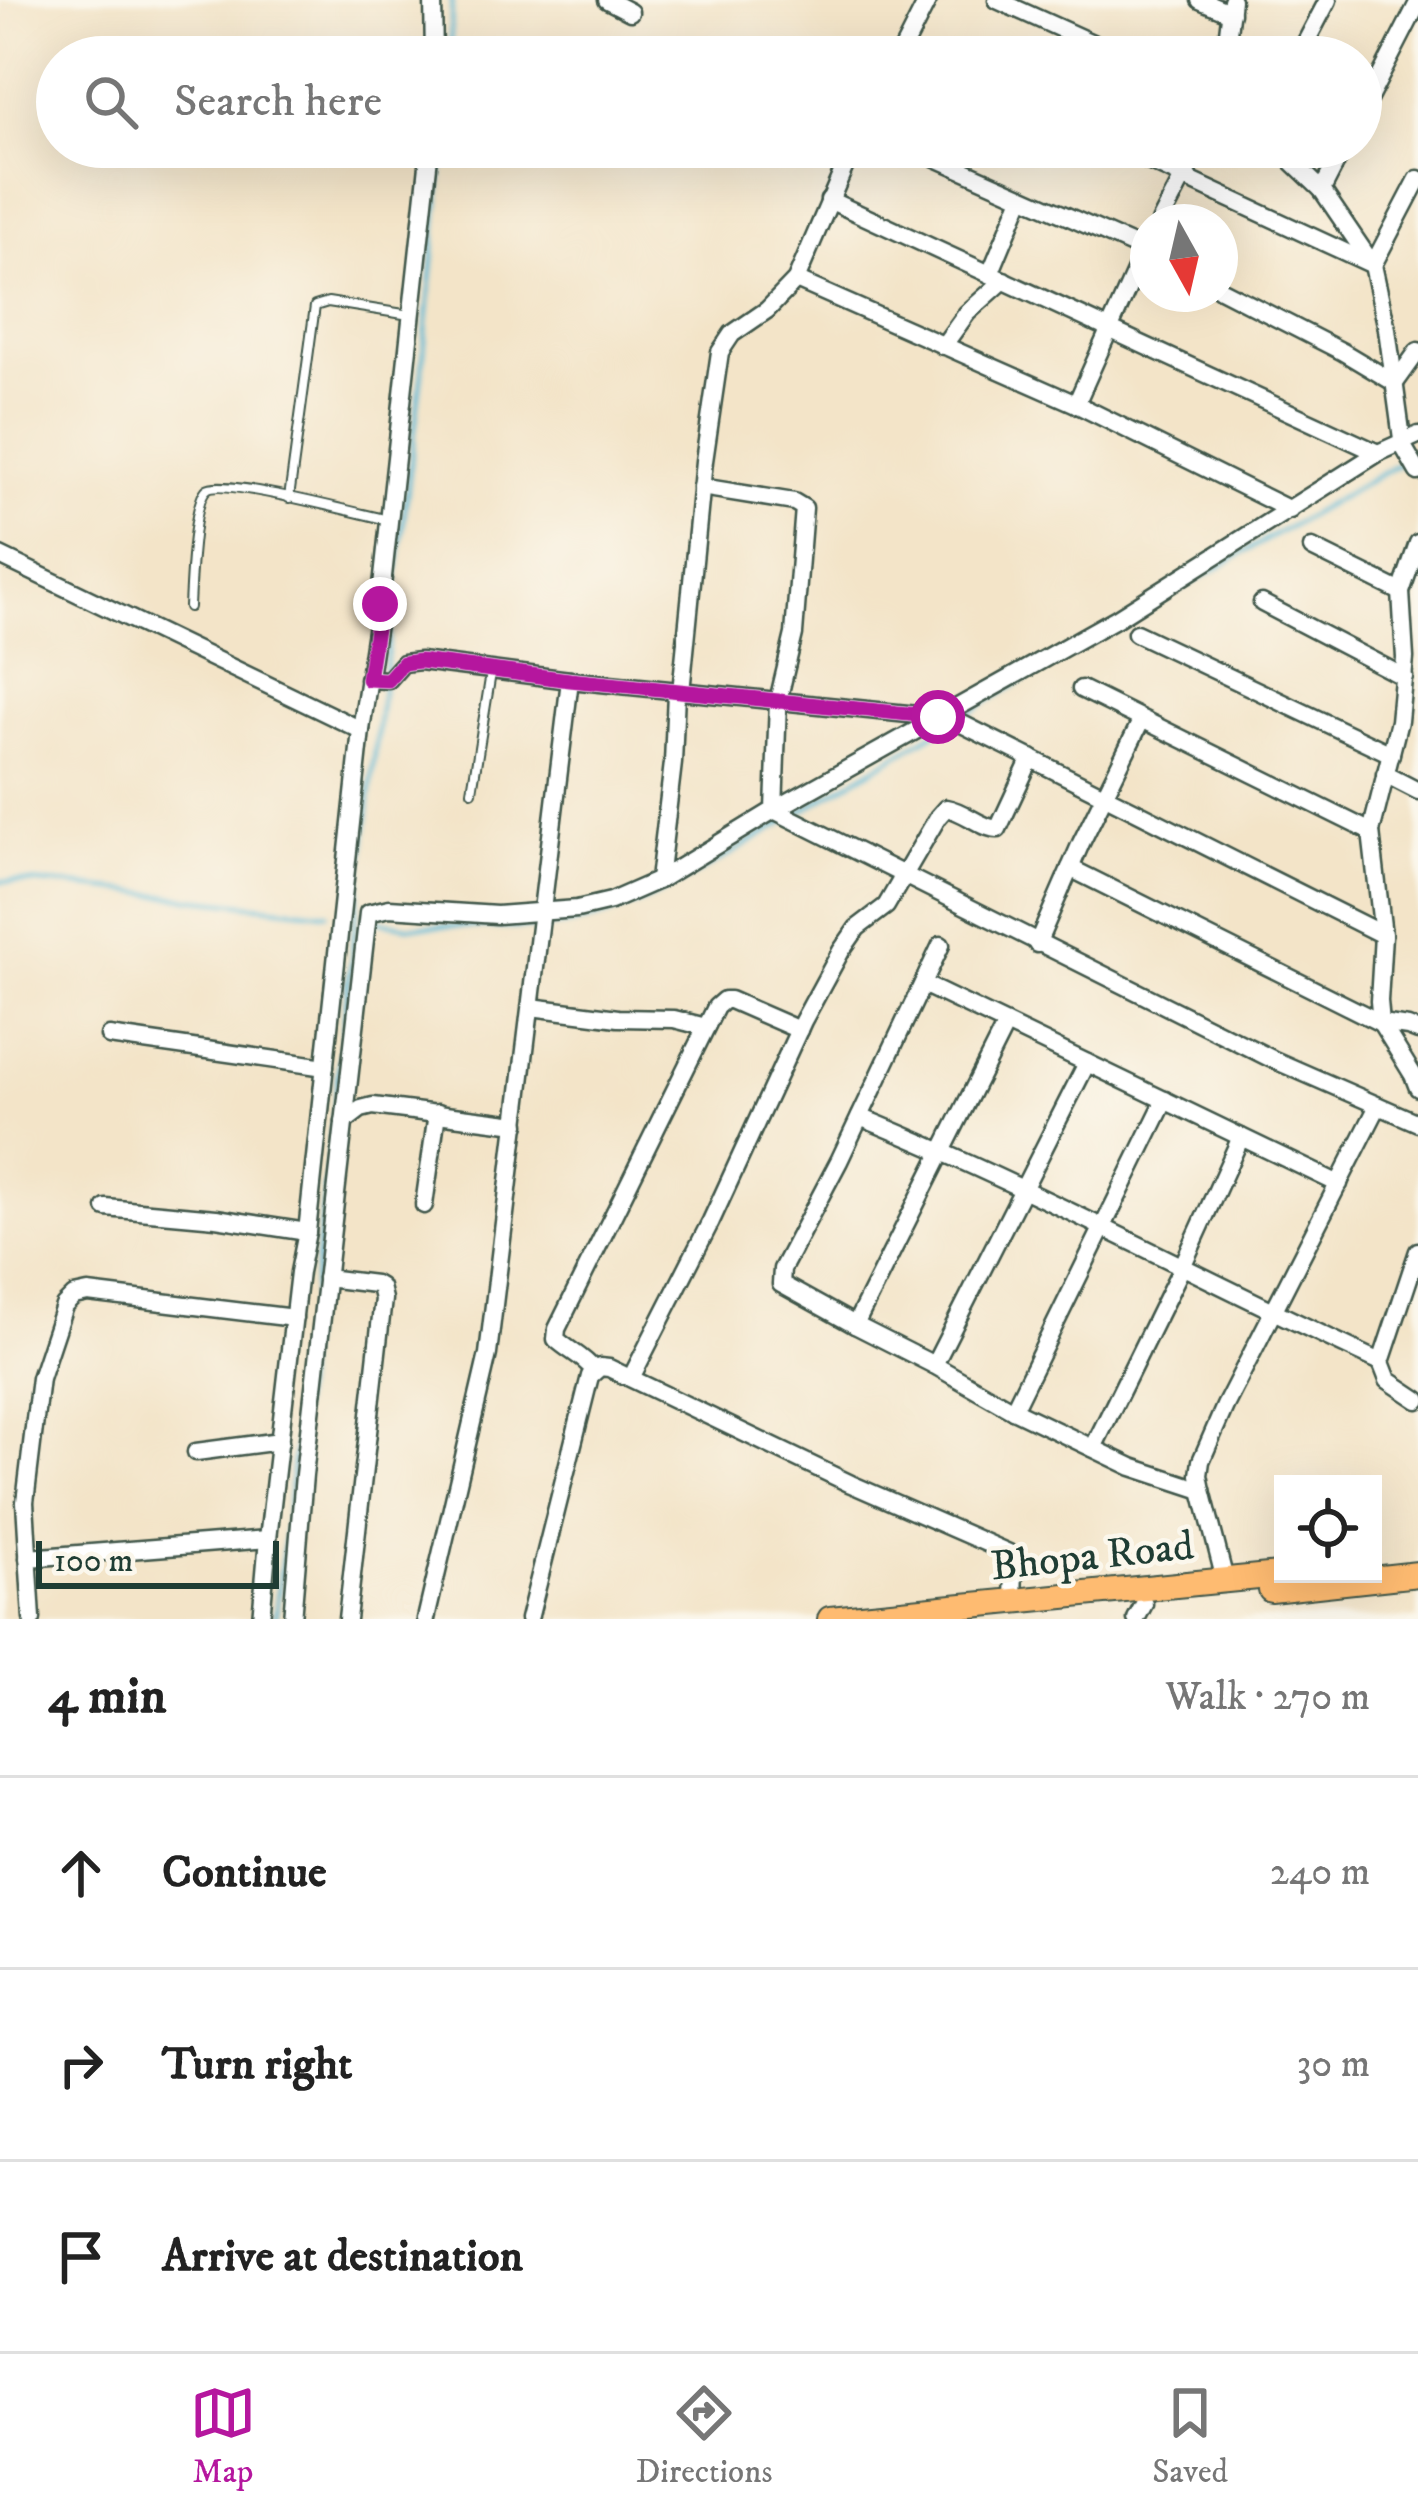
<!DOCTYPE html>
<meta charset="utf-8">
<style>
body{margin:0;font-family:"IM FELL DW Pica",serif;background:#f6f6f6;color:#222}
.controls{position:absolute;right:36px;bottom:36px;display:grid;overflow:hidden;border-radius:0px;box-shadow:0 12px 48px #0002}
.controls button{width:108px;height:108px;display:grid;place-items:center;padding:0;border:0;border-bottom:3px solid #e0e0e0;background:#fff;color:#222;font:60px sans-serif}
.compass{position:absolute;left:1130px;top:204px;width:108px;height:108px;border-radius:50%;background:#fff;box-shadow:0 12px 48px #0002;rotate:172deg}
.scale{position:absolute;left:36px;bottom:30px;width:243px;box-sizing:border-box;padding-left:12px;border:6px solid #1f3d34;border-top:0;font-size:33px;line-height:42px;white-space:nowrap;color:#1f3d34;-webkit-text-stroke:9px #fbf7ec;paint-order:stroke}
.stop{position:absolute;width:36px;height:36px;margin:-27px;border:9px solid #b5179e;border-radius:50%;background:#fff}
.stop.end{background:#b5179e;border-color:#fff;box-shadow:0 3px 12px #0008}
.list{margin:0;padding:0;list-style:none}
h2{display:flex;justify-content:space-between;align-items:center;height:156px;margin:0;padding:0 48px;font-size:51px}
h2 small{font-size:39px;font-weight:400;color:#767676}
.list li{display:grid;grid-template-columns:78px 1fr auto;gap:36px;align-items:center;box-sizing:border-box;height:192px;padding:0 48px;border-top:3px solid #e0e0e0}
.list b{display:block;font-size:45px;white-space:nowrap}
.list em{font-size:39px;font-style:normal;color:#767676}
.icon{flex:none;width:66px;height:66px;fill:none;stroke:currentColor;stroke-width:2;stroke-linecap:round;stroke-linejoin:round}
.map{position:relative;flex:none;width:1418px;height:1619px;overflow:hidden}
.search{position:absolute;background:#fff;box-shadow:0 12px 48px #0002;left:36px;right:36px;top:36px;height:132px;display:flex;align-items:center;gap:30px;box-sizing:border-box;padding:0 42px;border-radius:66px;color:#767676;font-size:45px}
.sheet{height:732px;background:#fff}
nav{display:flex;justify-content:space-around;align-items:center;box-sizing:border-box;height:168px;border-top:3px solid #e0e0e0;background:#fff;font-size:33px;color:#767676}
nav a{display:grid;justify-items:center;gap:6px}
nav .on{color:#b5179e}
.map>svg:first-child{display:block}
</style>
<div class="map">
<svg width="1418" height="1619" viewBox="0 0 1418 1619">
<rect width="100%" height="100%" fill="#fbf7ec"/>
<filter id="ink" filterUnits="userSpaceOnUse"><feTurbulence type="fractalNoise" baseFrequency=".00833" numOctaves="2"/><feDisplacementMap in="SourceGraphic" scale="24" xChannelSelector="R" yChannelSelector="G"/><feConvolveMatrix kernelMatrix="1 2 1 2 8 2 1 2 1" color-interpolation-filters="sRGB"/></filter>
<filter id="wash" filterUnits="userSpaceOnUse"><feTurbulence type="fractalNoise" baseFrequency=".004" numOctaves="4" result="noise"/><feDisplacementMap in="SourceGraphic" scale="48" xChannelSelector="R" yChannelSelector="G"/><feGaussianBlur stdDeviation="2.7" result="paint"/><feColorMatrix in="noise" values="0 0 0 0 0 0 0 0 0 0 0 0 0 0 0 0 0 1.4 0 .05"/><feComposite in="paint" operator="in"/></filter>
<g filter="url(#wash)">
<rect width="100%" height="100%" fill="#f3e4c8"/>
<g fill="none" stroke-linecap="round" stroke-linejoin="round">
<g stroke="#55b8d4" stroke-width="4.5">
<polyline points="450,57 452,0"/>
<polyline points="1152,605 1418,453"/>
<polyline points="385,672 422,372 444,147"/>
<polyline points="961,717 1028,677"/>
<polyline points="795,815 946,726"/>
<polyline points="0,881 59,884 327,913"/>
<polyline points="373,920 407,926 535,928"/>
<path d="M547,927C636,919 710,865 786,821"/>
<polyline points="275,1619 383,683"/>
</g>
</g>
</g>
<g filter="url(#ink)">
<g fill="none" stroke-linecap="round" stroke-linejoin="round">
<g stroke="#3f564a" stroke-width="12">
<g id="lane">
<polyline points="289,498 315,306 328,302 410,315"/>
<path d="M189,607C190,586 193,500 207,489C220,477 362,514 388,520"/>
<polyline points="472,791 491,673"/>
</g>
</g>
<g stroke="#3f564a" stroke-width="21">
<g id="street">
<polyline points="433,0 434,57"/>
<polyline points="607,0 630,12"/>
<polyline points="997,0 1123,57"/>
<polyline points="1200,0 1231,13"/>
<polyline points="899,57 928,0"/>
<polyline points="1225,57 1232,0"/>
<polyline points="1298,57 1328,0"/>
<polyline points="1361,114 1418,3"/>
<polyline points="911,147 1148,252"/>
<polyline points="1118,147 1373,265 1418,179"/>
<polyline points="1277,147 1322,190 1373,265 1387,329 1403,446 1418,472"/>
<polyline points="1322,190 1344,147"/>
<polyline points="829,200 1378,453"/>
<polyline points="1160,222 1199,147"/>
<polyline points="990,274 1022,197"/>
<polyline points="796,280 1076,404 1290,510"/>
<polyline points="1220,289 1343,352 1395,383 1418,351"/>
<polyline points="943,346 967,313 1004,280"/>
<polyline points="1076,404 1148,243"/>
<polyline points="701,487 794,502 804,508 794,634 778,701 774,810 1272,1059 1418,1123"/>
<polyline points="1418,543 1401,592 1405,658 1399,721 1371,832 1383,935 1379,1001 1381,1023 1413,1075 1418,1088"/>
<polyline points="1312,548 1401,592"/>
<polyline points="0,556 361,730"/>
<polyline points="1262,603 1404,677"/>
<polyline points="1136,633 1391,754"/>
<polyline points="368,679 388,680 403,663 420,661 570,680 938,717 962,724 1383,935"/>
<polyline points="1081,689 1371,832"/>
<polyline points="681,692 704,461 720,352 732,334 767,310 796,280 853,147"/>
<polyline points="1385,774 1418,791"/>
<polyline points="1070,868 1381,1023 1408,1027 1418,1031"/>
<polyline points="659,880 673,763 676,692"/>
<polyline points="1037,944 1081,843 1141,721"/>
<polyline points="941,945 839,1161 782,1269 781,1284 855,1325 934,1365 1013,1410 1132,1467 1202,1490"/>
<polyline points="923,984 1339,1184"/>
<polyline points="531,1007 618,1018 674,1019 706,1027"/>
<polyline points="109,1036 325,1067"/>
<path d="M860,1117C1037,1189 1206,1282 1381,1362"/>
<polyline points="344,1122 361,1109 373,1106 517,1124"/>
<polyline points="424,1205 437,1113"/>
<polyline points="106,1208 216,1218 307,1232"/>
<polyline points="1418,1251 1381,1362 1388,1380 1418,1400"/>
<polyline points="326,1278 375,1284 380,1287 383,1299 347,1619"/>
<polyline points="855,1325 1006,1024"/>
<polyline points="934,1365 1087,1063"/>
<path d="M594,1370C583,1356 569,1351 556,1339L557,1329L716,1007L724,1000H730L799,1030"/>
<path d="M631,1378L711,1221L803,1021L841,951L857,928L886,906L938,817L946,808C965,811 980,828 998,829L1031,758"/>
<polyline points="1013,1410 1165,1100"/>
<polyline points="1093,1448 1182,1267 1241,1137"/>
<polyline points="196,1452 280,1441"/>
<polyline points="28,1558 268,1539"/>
<polyline points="1225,1580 1202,1490 1199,1475 1201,1461 1225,1406 1378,1106"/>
<polyline points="32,1619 25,1502 40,1378 64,1306 74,1296 88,1293 294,1318"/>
<polyline points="261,1619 268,1539 299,1272 307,1232 361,730 380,604 430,147"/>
<polyline points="292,1619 304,1475 368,913 389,908 497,915 577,909 611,901 659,880 774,810 1117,618 1378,453 1418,435"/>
<polyline points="426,1619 488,1354 570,680"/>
<polyline points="529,1619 590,1376 600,1367 609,1368 851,1484 1009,1553 1014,1568 1013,1600"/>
<polyline points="1136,1619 1144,1604"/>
</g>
</g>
<g stroke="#3f564a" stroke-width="28">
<g id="primary">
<polyline points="1271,1590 1418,1574"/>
<polyline points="830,1619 1289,1574"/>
</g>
</g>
<use href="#lane" stroke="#fff" stroke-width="8"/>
<use href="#street" stroke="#fff" stroke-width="16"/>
<use href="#primary" stroke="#febb71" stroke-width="24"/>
</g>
</g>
<g fill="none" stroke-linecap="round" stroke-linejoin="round" filter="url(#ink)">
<polyline stroke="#b5179e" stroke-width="15" points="380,604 368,679 388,680 403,663 420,661 570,680 938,717"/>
</g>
<g text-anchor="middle" stroke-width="9" stroke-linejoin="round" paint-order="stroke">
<g font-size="42" fill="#1f3d34" stroke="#fbf7ec">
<text transform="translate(1092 1554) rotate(-6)" y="15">Bhopa Road</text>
</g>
</g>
</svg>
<div class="controls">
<button><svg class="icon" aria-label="locate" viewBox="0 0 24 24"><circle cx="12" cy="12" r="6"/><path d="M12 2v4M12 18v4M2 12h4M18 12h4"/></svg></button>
</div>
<svg class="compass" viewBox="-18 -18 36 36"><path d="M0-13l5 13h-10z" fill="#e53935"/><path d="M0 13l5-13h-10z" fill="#767676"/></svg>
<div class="scale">100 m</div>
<div class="stop" style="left:938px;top:717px"></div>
<div class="stop end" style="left:380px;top:604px"></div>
<div class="search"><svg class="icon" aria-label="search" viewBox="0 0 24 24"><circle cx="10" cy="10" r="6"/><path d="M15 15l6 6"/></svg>Search here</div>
</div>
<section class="sheet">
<h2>4 min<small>Walk · 270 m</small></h2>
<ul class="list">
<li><svg class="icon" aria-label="ahead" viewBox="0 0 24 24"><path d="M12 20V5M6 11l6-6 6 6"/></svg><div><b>Continue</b></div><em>240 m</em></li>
<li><svg class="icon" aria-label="right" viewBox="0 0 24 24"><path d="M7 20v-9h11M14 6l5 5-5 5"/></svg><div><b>Turn right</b></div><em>30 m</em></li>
<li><svg class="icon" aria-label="arrive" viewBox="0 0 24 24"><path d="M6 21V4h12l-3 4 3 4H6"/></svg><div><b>Arrive at destination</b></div></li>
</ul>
</section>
<nav>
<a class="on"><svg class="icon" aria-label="map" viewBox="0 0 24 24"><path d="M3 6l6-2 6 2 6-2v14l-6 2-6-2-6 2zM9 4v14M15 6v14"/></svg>Map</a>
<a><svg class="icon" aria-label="directions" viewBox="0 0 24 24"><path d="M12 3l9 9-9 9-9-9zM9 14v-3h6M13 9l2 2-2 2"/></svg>Directions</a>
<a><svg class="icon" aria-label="saved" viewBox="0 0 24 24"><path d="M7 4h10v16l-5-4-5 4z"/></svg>Saved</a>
</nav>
